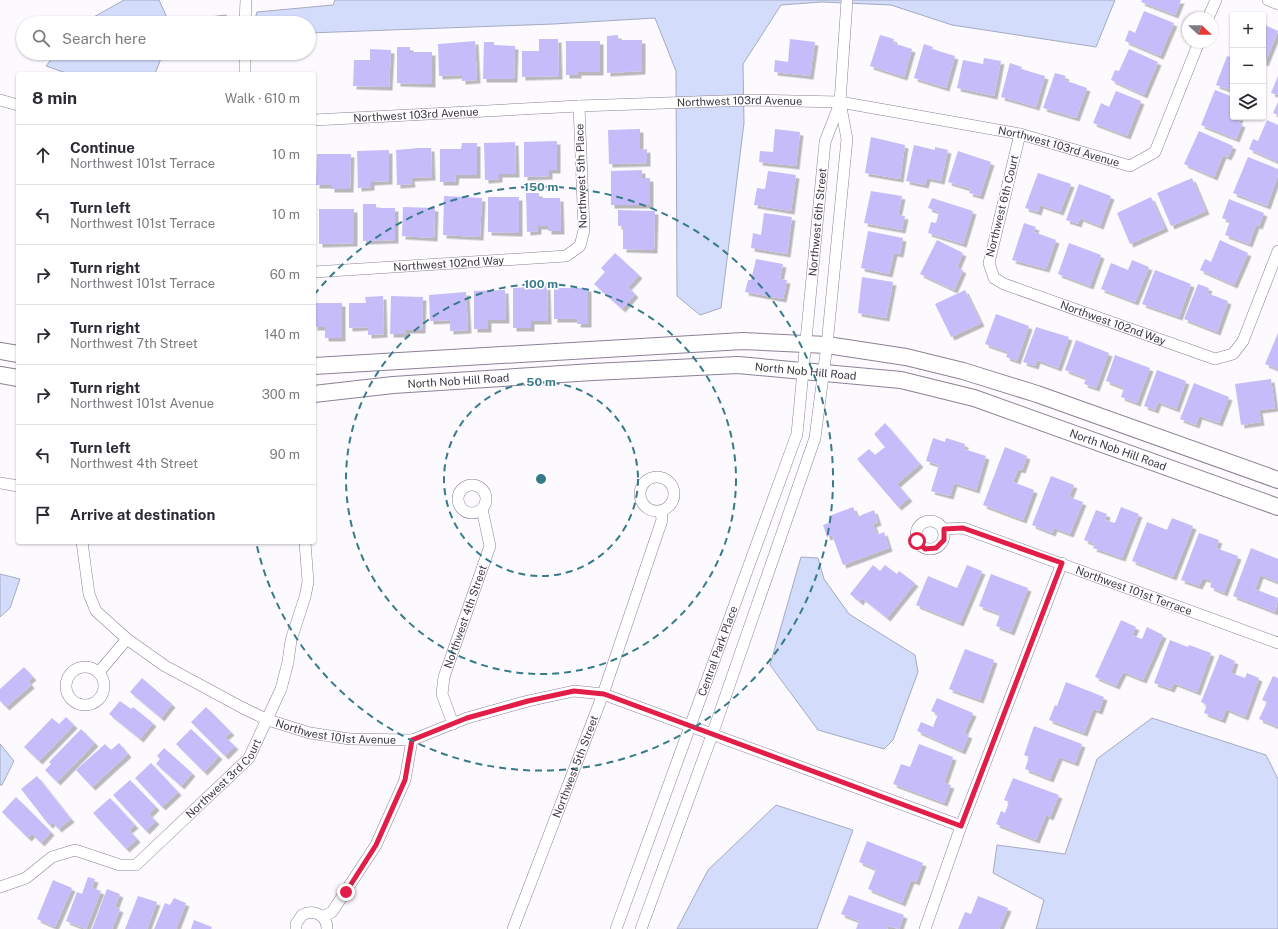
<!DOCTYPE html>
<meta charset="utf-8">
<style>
body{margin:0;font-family:"Public Sans",sans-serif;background:#f2f2f3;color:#2b2b33}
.controls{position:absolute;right:12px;top:12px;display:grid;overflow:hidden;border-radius:4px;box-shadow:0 1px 3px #0004}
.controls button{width:36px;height:36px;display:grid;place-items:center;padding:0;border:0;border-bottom:1px solid #e1e1e2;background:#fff;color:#2b2b33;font:20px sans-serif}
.compass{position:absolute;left:1182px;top:12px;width:36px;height:36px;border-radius:50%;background:#fff;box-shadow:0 1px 3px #0004;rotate:112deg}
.stop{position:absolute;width:12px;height:12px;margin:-9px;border:3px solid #e11d48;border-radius:50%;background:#fff}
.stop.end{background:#e11d48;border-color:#fff;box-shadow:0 1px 4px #0008}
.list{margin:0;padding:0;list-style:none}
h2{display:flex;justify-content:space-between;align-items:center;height:52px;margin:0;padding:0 16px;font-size:17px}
h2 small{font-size:13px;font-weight:400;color:#7c7c81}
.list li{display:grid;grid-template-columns:26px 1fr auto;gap:12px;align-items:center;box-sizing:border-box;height:60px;padding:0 16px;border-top:1px solid #e1e1e2}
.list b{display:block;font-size:15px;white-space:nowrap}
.list p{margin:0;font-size:13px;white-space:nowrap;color:#7c7c81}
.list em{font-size:13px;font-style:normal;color:#7c7c81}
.icon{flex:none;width:22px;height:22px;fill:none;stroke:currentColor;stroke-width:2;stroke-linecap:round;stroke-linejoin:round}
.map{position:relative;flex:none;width:1278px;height:929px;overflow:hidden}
.search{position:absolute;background:#fff;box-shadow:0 1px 3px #0004;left:16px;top:16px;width:300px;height:44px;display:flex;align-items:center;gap:10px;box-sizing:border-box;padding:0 14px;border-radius:22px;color:#7c7c81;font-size:15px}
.panel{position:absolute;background:#fff;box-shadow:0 1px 3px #0004;left:16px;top:72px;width:300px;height:472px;border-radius:4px}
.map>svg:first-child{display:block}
</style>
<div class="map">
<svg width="1278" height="929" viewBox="0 0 1278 929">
<defs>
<filter id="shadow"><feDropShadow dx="3.5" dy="3.5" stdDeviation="0" flood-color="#0004"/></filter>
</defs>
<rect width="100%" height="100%" fill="#fcfaff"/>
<g fill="#d3dcfb" stroke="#a6aac3">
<polygon points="124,0 159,0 169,22 226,15 234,23 83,23"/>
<polygon points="335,0 1115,0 1096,47 952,25 891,5 822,2 781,5 743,64 744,123 721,308 700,315 677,296 676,71 655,18 554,24 309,33 309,23 254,23 257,12 333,5"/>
<polygon points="56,53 163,53 155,74 69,74 46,66"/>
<polygon points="801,557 818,558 824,579 849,614 915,655 918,672 893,740 884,749 818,730 770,665"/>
<polygon points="0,574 20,579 10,608 0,617"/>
<polygon points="1152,718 1266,755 1278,779 1278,929 1036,929 1044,900 993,873 997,845 1065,854 1097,759"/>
<polygon points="0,744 14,761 2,785 0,785"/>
<polygon points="776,805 853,830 817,929 677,929 708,870"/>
</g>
<g fill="#c6bcfa" filter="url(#shadow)">
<polygon points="1142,0 1181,0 1175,15 1141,2"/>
<polygon points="1144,11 1174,23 1160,56 1125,41 1129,30 1135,33"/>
<polygon points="1263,24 1278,31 1265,63 1263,62"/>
<polygon points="618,35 618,40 642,40 642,71 607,73 607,36"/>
<polygon points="880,35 894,39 893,43 912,49 904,77 870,66"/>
<polygon points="539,39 558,39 559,76 522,77 522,51 539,51"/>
<polygon points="790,39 815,42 810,76 774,72 775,60 788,62"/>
<polygon points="475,41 477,80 462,81 462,75 439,76 438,44"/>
<polygon points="566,41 600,41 600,72 578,72 578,75 566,75"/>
<polygon points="484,42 494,42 494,45 515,46 514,79 483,79"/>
<polygon points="924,44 933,47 932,49 955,56 946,88 914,78"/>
<polygon points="397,47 410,47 410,52 432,52 432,84 397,83"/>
<polygon points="370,49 391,50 389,87 353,86 354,60 370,60"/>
<polygon points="1129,49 1158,62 1144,95 1111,80 1115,70 1119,71"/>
<polygon points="1227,56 1233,58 1233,91 1216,85"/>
<polygon points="984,58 1001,61 994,96 957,88 963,60 983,64"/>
<polygon points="1010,63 1022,67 1021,69 1045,76 1036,107 1001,97"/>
<polygon points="1055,73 1066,76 1064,80 1087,88 1076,118 1043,108"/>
<polygon points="1278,76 1278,95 1271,93"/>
<polygon points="1215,90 1233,97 1233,117 1240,117 1238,122 1242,124 1236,139 1201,125"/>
<polygon points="1116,91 1141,101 1127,136 1093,123 1101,103 1109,107"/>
<polygon points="1278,102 1278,115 1273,113"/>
<polygon points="1267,120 1278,125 1278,162 1249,149 1253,139 1258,141"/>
<polygon points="640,129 640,150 647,149 647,163 609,164 608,130"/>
<polygon points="775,129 800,132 796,166 759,162 760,151 773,152"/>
<polygon points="1199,131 1233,146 1228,157 1223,155 1214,177 1184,164"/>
<polygon points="871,137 905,145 900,179 865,173"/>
<polygon points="557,141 557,170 549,170 549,176 524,177 524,142"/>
<polygon points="515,142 516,174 499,174 499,179 485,180 484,143"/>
<polygon points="462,143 477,143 477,175 456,175 455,182 440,182 440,149 461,149"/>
<polygon points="914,145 935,150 935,147 948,150 941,181 927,178 925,185 906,181"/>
<polygon points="419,148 431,148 432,177 411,178 412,184 397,185 396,150"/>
<polygon points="389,150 389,181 371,182 371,187 358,188 357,151"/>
<polygon points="958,151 991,162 980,196 969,193 971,189 948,182"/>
<polygon points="317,154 351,154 350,189 331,189 331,185 316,185"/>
<polygon points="1248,157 1278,169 1278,175 1267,206 1233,193"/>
<polygon points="642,170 642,178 650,178 650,205 611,205 611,171"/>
<polygon points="768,171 796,175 791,211 754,205 757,188 765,189"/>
<polygon points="1038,173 1071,184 1060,212 1040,205 1038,212 1025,208"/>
<polygon points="1192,178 1206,211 1171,226 1157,193"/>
<polygon points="1079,184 1111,196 1100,226 1080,218 1078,224 1066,220"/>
<polygon points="871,191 902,196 898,215 905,216 902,230 864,223"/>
<polygon points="526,193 539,193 539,198 560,198 561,231 548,231 548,226 538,226 538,231 527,232"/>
<polygon points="444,196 482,198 480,237 443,235"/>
<polygon points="488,197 519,197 519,233 488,232"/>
<polygon points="1151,197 1165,228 1130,244 1117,213"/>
<polygon points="932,198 973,211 963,244 928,233 931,222 936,223 939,212 928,208"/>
<polygon points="1229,199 1264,213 1259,226 1256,225 1249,244 1225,235 1230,221 1222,218"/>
<polygon points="363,204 376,204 376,208 395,208 395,240 363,241"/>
<polygon points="403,207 435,208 434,238 402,236"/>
<polygon points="319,209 354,209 354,243 319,244"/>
<polygon points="618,210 655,211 654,250 623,249 623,226 618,226"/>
<polygon points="764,213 792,217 787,254 751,248 753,233 761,235"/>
<polygon points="1024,223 1036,227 1034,232 1056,240 1046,269 1012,260"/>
<polygon points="868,231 903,238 900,254 894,253 889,274 861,268"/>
<polygon points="937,240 963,253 957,267 963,270 954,290 920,274"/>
<polygon points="1220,240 1248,253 1234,285 1200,270 1205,259 1211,262"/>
<polygon points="1069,243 1101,255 1090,286 1058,274"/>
<polygon points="615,253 639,275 628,287 635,294 622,309 594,284 605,272 601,268"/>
<polygon points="756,259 783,264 780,279 787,280 783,299 745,292 748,280 751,280"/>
<polygon points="1132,260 1149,267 1135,302 1101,289 1111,263 1128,270"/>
<polygon points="1155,270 1191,284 1179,317 1142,304"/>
<polygon points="862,277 893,282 886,318 858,313"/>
<polygon points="1198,284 1209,288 1207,293 1228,301 1217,332 1184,319"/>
<polygon points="547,286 548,321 531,321 531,328 513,328 513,288"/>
<polygon points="554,288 588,288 588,324 577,324 578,319 554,319"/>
<polygon points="505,290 506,320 488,320 488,329 474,329 474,291"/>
<polygon points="965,290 981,323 951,337 935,304"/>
<polygon points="466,292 468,330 450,331 450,320 430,321 429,295"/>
<polygon points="383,296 384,334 368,335 368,327 349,328 349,303 366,303 365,297"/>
<polygon points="391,296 423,297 422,330 406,330 406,334 390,334"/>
<polygon points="314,303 342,303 342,338 325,338 325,327 314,327"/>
<polygon points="996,314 1029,326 1017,361 1006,357 1008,352 985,344"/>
<polygon points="1036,327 1069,337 1058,368 1037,360 1035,366 1023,362"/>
<polygon points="1278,333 1278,369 1265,364"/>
<polygon points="1076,340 1109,353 1096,388 1084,384 1086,378 1065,370"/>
<polygon points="1115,355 1150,368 1137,403 1121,397 1124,388 1106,381"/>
<polygon points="1157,370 1186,381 1176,409 1158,402 1155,410 1144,406"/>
<polygon points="1271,379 1275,408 1259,410 1261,422 1241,425 1235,384"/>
<polygon points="1194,383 1229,397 1219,423 1199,416 1196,425 1180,419"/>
<polygon points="885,423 920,464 897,484 909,498 898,507 857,459 869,449 875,455 885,447 874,434"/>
<polygon points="933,438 945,442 946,438 965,444 964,449 986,456 976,490 954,483 950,496 931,491 939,465 926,461"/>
<polygon points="1005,447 1027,456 1022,470 1018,469 1013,482 1034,490 1023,520 983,505"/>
<polygon points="1051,476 1074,485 1069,497 1083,502 1070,534 1054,528 1052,533 1032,525"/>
<polygon points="853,507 857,517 874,510 878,522 873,524 877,535 884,532 889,548 843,565 832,535 827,537 823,525 831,522 829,516"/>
<polygon points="1121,507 1139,514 1122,558 1093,548 1095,544 1084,540 1096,510 1107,514 1105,520 1115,523"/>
<polygon points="1172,518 1193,526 1173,577 1132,561 1147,522 1167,530"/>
<polygon points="1199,533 1219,540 1216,548 1238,556 1224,593 1210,587 1212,581 1203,578 1199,586 1181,580"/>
<polygon points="1251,548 1278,559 1278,582 1260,575 1255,589 1278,598 1275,612 1233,596"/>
<polygon points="873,565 880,571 885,565 897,574 899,571 915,583 887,618 862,598 860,602 850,594"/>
<polygon points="967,565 982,571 960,623 916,605 928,576 957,588"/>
<polygon points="991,574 1028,588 1011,632 996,626 1000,614 979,606"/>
<polygon points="1121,620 1136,627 1132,635 1142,639 1147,627 1163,635 1143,680 1123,672 1116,686 1095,677"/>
<polygon points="1170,640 1188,647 1189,645 1211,653 1197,692 1174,683 1171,689 1154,683"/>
<polygon points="965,649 994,660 980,700 949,689"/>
<polygon points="1220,654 1235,661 1231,673 1245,678 1247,673 1259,678 1245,717 1226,709 1222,720 1204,713 1207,705 1201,702"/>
<polygon points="24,667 33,677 28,681 31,685 6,707 0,701 0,689"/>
<polygon points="1273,676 1278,678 1278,727 1259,719 1267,702 1262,700"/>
<polygon points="142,678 172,704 161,718 130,692"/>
<polygon points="1066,682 1104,697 1099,711 1093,709 1084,733 1049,720 1055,705 1057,706"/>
<polygon points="937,698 973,713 964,733 969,735 962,751 917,731 921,722 933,727 938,714 931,711"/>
<polygon points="120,701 131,709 133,707 153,723 140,739 109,714"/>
<polygon points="206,707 231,732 225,737 235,746 225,756 191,722"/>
<polygon points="66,717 74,725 39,761 24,747 52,718 59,724"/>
<polygon points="1034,726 1082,744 1075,763 1059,757 1050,779 1025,769 1029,757 1024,755"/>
<polygon points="81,729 95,743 57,782 45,770 51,764 49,762"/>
<polygon points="191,729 219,756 204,772 176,744"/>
<polygon points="119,743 128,754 92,787 76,770 105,744 111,750"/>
<polygon points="919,744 953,757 944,783 951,785 944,803 893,784 901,764 910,767"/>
<polygon points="164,748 192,773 181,786 156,764 160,759 157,756"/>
<polygon points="151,763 178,792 162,807 135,778"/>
<polygon points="37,776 71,819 58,829 53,822 49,825 21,789"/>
<polygon points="1013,778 1059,795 1050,817 1046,815 1036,840 996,824 1001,811 1005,813 1009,802 1004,800"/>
<polygon points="130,780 156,807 149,814 156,821 146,831 113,795"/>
<polygon points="16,797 51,832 41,843 32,834 28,838 2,812"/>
<polygon points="110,798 135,825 129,830 137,839 126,849 93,813"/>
<polygon points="867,841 923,863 916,882 911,880 902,903 868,889 876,869 859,862"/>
<polygon points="88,877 95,879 92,888 101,891 86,929 66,921 77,892 82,894"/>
<polygon points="53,880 72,888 55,927 37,919"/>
<polygon points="107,889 120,894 115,907 120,909 112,929 92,929"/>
<polygon points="849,895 904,915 899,929 888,926 887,929 856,929 859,921 841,914"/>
<polygon points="138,896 157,902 147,929 125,929"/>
<polygon points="978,896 1008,908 999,929 958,929 965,912 971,914"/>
<polygon points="174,898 186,903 176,929 154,929 165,903 170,905"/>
<polygon points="194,920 212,927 211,929 191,929"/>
</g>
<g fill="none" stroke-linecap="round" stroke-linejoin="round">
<g stroke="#8d8096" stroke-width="12">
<g id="minor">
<polyline points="1268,0 1278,4"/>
<polyline points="1208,18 1216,0"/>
<polyline points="245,23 246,0"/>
<polyline points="245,53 245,74"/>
<polyline points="0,100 18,105"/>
<path id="s1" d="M314,120L579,106L751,100L840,102L1020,134L1130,166L1155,152L1199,42"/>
<path id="s2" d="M1020,134L989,263L994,278L1004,284L1215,359L1233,354L1243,341L1278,251"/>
<path id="s3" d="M314,272L566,256L580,246L584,230L579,106"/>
<circle cx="657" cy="494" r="17"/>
<polyline points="0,483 18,486"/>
<circle cx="472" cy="499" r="14"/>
<circle cx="930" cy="535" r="14"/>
<path id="s4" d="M944,529L963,528L1278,643"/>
<path id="s5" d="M82,542L89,594L96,611L127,639L165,666L243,708L268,720L310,733L350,739L412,740L467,718L528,701L574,691L603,694L961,826"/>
<circle cx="85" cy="686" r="19"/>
<polyline points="99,672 127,639"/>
<path id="s6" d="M453,724L442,694L444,677L490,546L482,509"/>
<path id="s7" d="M0,887L26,878L52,857L75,850L120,865H136L249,758L281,689L288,662L291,640L305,597L308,582L305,542"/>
<polyline points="322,917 332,912 376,845 405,780 412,740"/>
<path d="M296,929V924L302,915C314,909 327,915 327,929"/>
<path id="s8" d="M513,929L603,694L662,520L661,511"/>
<path id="s9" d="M616,929L797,434L825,142L840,103"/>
<polyline points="641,929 712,735 815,438 827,345 847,139 840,102 847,0"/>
<polyline points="925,929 961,826 1062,563"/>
</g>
</g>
<g stroke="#8d8096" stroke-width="18">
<g id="secondary">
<polyline points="0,351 18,354"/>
<polyline points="314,366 743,341 827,345 906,357 963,371 1037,394 1278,480"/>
<polyline points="0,375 18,378"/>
<path id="s10" d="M314,394L393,385L593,372L738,365L901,380L974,398L1278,507"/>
</g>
</g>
<use href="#minor" stroke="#fff" stroke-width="11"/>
<use href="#secondary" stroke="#fff" stroke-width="16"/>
</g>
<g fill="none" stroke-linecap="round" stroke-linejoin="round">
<polyline stroke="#e11d48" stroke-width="5" points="346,892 376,845 405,780 412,740 467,718 528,701 574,691 604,694 961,826 1062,563 963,528 944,529 944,540 936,548 925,549 917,541"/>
</g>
<g fill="none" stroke="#377a8a" stroke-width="2" stroke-dasharray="7 5">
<circle cx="541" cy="479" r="97"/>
<circle cx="541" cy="479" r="195"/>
<path d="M314 295A292 292 0 1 1 256 542"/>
</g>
<g text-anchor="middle" stroke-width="3" stroke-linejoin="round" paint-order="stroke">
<g font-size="11" fill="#3d3741" stroke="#fff">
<text dy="4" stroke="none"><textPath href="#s1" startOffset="426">Northwest 103rd Avenue</textPath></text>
<text dy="4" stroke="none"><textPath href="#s1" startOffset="102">Northwest 103rd Avenue</textPath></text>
<text dy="4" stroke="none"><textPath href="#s1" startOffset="750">Northwest 103rd Avenue</textPath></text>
<text transform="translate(581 176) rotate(-92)" y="4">Northwest 5th Place</text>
<text transform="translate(1002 206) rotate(-76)" y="4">Northwest 6th Court</text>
<text dy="4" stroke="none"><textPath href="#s9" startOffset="740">Northwest 6th Street</textPath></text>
<text dy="4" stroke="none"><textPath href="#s3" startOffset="135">Northwest 102nd Way</textPath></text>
<text dy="4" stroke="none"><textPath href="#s2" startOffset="276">Northwest 102nd Way</textPath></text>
<text dy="4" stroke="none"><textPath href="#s10" startOffset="493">North Nob Hill Road</textPath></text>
<text dy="4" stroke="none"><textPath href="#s10" startOffset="145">North Nob Hill Road</textPath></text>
<text dy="4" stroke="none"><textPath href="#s10" startOffset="817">North Nob Hill Road</textPath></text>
<text dy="4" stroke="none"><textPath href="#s4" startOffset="201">Northwest 101st Terrace</textPath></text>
<text dy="4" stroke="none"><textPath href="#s6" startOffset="113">Northwest 4th Street</textPath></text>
<text dy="4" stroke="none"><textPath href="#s9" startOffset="296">Central Park Place</textPath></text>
<text dy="4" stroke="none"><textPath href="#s5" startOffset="345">Northwest 101st Avenue</textPath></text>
<text dy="4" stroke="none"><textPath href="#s8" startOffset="174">Northwest 5th Street</textPath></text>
<text dy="4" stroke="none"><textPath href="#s7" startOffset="272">Northwest 3rd Court</textPath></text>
</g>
</g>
<circle cx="541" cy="479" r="6" fill="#377a8a" stroke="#fff" stroke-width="2"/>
<g font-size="12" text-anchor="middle" font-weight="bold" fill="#377a8a" stroke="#fff" stroke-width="3" stroke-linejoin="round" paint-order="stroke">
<text x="541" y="191">150 m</text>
<text x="541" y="288">100 m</text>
<text x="541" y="386">50 m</text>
</g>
</svg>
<div class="controls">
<button>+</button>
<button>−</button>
<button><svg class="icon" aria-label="layers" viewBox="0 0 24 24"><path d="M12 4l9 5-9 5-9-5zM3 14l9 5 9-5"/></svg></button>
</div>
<svg class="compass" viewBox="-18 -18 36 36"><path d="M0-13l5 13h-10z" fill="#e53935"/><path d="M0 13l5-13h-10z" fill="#7c7c81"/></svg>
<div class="stop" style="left:917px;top:541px"></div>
<div class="stop end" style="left:346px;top:892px"></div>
<div class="search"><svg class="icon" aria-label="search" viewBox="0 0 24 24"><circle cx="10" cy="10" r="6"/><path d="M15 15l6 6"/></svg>Search here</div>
<section class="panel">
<h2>8 min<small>Walk · 610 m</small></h2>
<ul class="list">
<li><svg class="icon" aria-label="ahead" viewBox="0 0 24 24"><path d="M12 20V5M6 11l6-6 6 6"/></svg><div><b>Continue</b><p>Northwest 101st Terrace</p></div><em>10 m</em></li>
<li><svg class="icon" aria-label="left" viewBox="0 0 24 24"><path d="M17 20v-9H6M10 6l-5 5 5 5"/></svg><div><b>Turn left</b><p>Northwest 101st Terrace</p></div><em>10 m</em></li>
<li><svg class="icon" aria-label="right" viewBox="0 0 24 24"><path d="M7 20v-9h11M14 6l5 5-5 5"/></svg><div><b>Turn right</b><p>Northwest 101st Terrace</p></div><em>60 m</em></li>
<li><svg class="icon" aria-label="right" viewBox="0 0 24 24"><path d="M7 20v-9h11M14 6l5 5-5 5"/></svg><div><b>Turn right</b><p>Northwest 7th Street</p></div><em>140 m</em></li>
<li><svg class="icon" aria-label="right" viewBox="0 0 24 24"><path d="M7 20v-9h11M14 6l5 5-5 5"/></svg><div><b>Turn right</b><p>Northwest 101st Avenue</p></div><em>300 m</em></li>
<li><svg class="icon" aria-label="left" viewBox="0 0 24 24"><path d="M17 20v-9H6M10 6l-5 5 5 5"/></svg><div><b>Turn left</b><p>Northwest 4th Street</p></div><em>90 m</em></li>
<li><svg class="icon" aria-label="arrive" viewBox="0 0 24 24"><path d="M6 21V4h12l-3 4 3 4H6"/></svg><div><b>Arrive at destination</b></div></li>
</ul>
</section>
</div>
